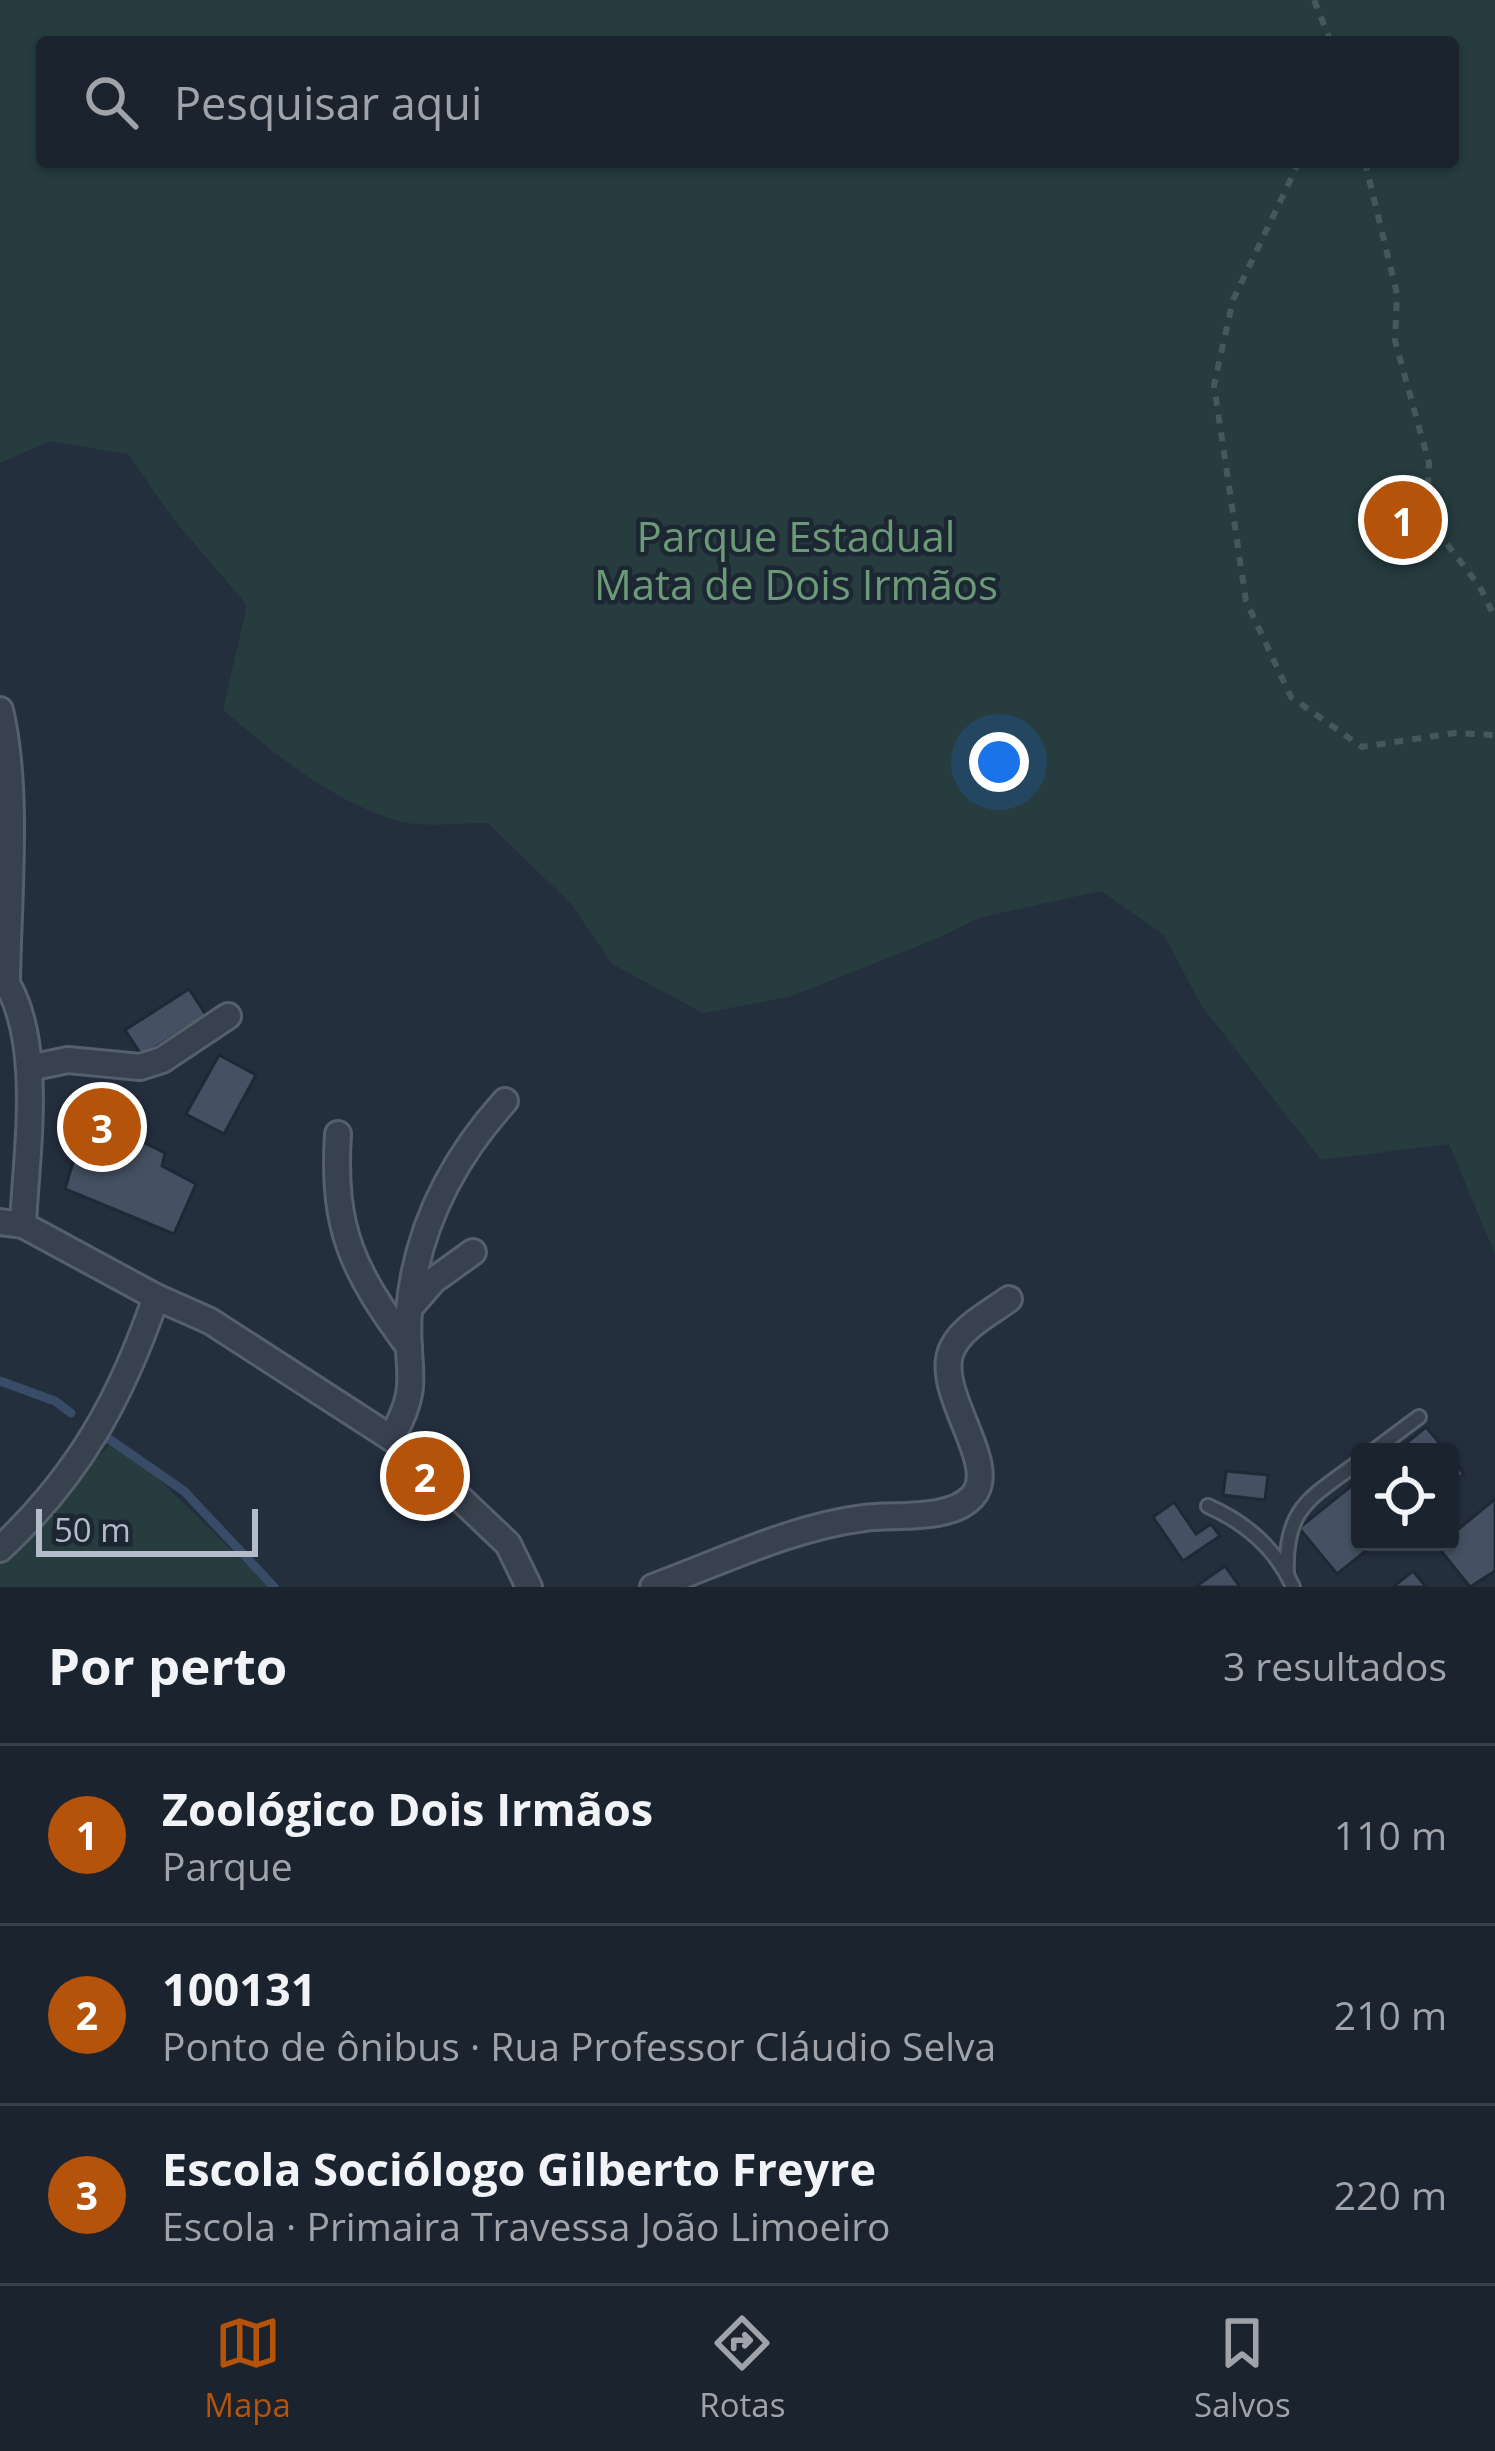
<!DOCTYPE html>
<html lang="pt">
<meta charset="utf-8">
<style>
body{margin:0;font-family:"Open Sans",sans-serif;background:#242b36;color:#f1f3f6}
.controls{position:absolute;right:36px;bottom:36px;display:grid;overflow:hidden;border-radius:12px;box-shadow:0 3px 9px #0004}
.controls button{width:108px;height:108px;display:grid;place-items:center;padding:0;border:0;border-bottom:3px solid #39404a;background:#1b232e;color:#f1f3f6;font:60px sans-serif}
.scale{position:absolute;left:36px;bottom:30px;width:222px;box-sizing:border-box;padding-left:12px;border:6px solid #b4bcc9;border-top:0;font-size:33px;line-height:42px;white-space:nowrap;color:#b4bcc9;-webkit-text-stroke:9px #1d2633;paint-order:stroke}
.you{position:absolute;left:999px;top:762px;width:42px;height:42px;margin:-30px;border:9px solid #fff;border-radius:50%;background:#1a73e8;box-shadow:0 0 0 18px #1a73e833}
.badge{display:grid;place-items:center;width:78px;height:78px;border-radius:50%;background:#b45309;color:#fff;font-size:39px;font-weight:700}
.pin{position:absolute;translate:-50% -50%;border:6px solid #fff;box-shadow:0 3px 12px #0006}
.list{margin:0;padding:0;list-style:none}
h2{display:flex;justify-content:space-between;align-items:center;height:156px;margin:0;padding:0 48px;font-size:51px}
h2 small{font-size:39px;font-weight:400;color:#a0a4aa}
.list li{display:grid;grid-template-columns:78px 1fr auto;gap:36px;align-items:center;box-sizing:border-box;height:180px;padding:0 48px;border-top:3px solid #39404a}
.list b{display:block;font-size:45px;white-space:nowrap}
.list p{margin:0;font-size:39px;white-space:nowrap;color:#a0a4aa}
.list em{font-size:39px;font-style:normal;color:#a0a4aa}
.icon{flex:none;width:66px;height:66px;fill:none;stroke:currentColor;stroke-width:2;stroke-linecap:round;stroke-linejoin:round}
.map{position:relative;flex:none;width:1495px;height:1587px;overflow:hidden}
.search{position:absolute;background:#1b232e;box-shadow:0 3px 9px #0004;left:36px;right:36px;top:36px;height:132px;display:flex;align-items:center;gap:30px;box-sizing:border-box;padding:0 42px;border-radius:12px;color:#a0a4aa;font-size:45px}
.sheet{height:696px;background:#1b232e}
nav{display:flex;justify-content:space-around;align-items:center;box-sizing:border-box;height:168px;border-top:3px solid #39404a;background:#1b232e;font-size:33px;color:#a0a4aa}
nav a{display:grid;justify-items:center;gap:6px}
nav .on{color:#b45309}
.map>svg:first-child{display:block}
</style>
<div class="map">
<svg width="1495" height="1587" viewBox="0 0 1495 1587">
<rect width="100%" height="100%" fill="#242f3e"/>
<g fill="#263c3f" fill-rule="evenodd">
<path d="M0,0H1495V1254L1449,1144L1321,1160L1201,1005L1164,935L1101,891L979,918L936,939L789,997L703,1013L612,964L571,904L488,823C460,822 422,829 395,820C330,800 275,754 223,710L247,605L174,520L128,454L50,441L0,463ZM1453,42V162H42V42Z"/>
<polygon points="117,1438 269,1587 0,1587 0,1555"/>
</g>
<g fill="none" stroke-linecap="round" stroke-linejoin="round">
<g stroke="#394c67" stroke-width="9">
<polyline points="0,1381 55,1401 71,1413"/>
<polyline points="109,1439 184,1491 274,1587"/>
</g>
</g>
<g fill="#455162" stroke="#1f2835" stroke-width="3">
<polygon points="189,989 206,1015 142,1056 125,1030"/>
<polygon points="219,1055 256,1075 224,1134 186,1114"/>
<polygon points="87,1115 165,1153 162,1166 196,1184 174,1234 65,1189"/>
<polygon points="1426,1427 1447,1452 1395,1452"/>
<polygon points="1450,1456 1464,1474 1450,1484"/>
<polygon points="1226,1471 1268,1475 1265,1500 1223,1495"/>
<polygon points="1360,1479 1360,1542 1377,1542 1337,1574 1299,1528"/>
<polygon points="1495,1499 1495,1571 1470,1587 1437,1546 1450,1542 1450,1536"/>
<polygon points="1174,1502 1196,1534 1211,1524 1220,1536 1183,1561 1153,1517"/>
<polygon points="1225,1566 1240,1587 1195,1587"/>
<polygon points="1413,1571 1426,1587 1393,1587"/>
</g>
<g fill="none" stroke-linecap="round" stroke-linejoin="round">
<g stroke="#565f6c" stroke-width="18">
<g id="service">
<polyline points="1372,1452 1419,1417"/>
<path d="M1208,1506C1246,1523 1276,1548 1293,1587"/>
<path d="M1287,1574C1284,1507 1311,1498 1360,1461"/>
</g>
</g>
<g stroke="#565f6c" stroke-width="30">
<g id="minor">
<path d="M0,710C19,790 8,898 7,982"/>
<path d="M0,973C46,1033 26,1154 23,1225"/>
<polyline points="29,1068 68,1060 140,1067 162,1060 228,1016"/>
<path d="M338,1134C332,1230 353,1271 409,1347"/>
<polyline points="0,1222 23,1225 156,1297 210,1321 408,1449 508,1544 529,1587"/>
<polyline points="414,1303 434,1280 473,1252"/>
<path d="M391,1438C424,1382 404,1369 409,1311C416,1229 451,1161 505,1101"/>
<path d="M0,1549C79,1475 121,1399 156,1297"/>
<path d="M653,1587C721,1562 792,1527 864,1518C894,1514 950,1521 972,1497C1003,1465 930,1389 953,1347C964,1326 990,1313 1009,1299"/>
</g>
</g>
<g stroke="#44595c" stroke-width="6" stroke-dasharray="9 9" stroke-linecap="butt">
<polyline points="1314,0 1331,42"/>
<polyline points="1299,162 1233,300 1214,385 1246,601 1291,697 1362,747 1454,733 1495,735"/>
<polyline points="1365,162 1397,294 1395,341 1429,463 1427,508 1447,544 1480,587 1495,618"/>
</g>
<use href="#service" stroke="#38414e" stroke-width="12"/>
<use href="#minor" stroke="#38414e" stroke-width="24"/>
</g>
<g text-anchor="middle" stroke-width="9" stroke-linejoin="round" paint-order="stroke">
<g font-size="42" fill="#6b9a76" stroke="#1d2633">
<text x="796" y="552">Parque Estadual<tspan x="796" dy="48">Mata de Dois Irmãos</tspan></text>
</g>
</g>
</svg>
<div class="controls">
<button><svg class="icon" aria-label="locate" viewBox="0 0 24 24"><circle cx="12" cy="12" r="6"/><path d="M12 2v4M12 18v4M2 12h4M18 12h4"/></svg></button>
</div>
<div class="scale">50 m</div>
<div class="you"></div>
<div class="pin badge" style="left:1403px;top:520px">1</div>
<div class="pin badge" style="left:425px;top:1476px">2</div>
<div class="pin badge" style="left:102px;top:1127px">3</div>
<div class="search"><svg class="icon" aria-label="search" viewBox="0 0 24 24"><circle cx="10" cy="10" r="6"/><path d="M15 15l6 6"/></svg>Pesquisar aqui</div>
</div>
<section class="sheet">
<h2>Por perto<small>3 resultados</small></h2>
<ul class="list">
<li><span class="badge">1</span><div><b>Zoológico Dois Irmãos</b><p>Parque</p></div><em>110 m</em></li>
<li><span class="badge">2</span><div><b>100131</b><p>Ponto de ônibus · Rua Professor Cláudio Selva</p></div><em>210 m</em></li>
<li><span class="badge">3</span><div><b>Escola Sociólogo Gilberto Freyre</b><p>Escola · Primaira Travessa João Limoeiro</p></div><em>220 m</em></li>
</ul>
</section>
<nav>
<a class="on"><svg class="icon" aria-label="map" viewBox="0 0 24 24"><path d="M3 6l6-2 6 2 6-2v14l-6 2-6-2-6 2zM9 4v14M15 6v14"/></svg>Mapa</a>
<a><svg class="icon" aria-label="directions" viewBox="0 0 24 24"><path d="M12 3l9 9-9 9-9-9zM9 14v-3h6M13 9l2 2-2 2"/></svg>Rotas</a>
<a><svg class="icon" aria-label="saved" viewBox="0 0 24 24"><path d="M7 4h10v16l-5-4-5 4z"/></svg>Salvos</a>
</nav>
